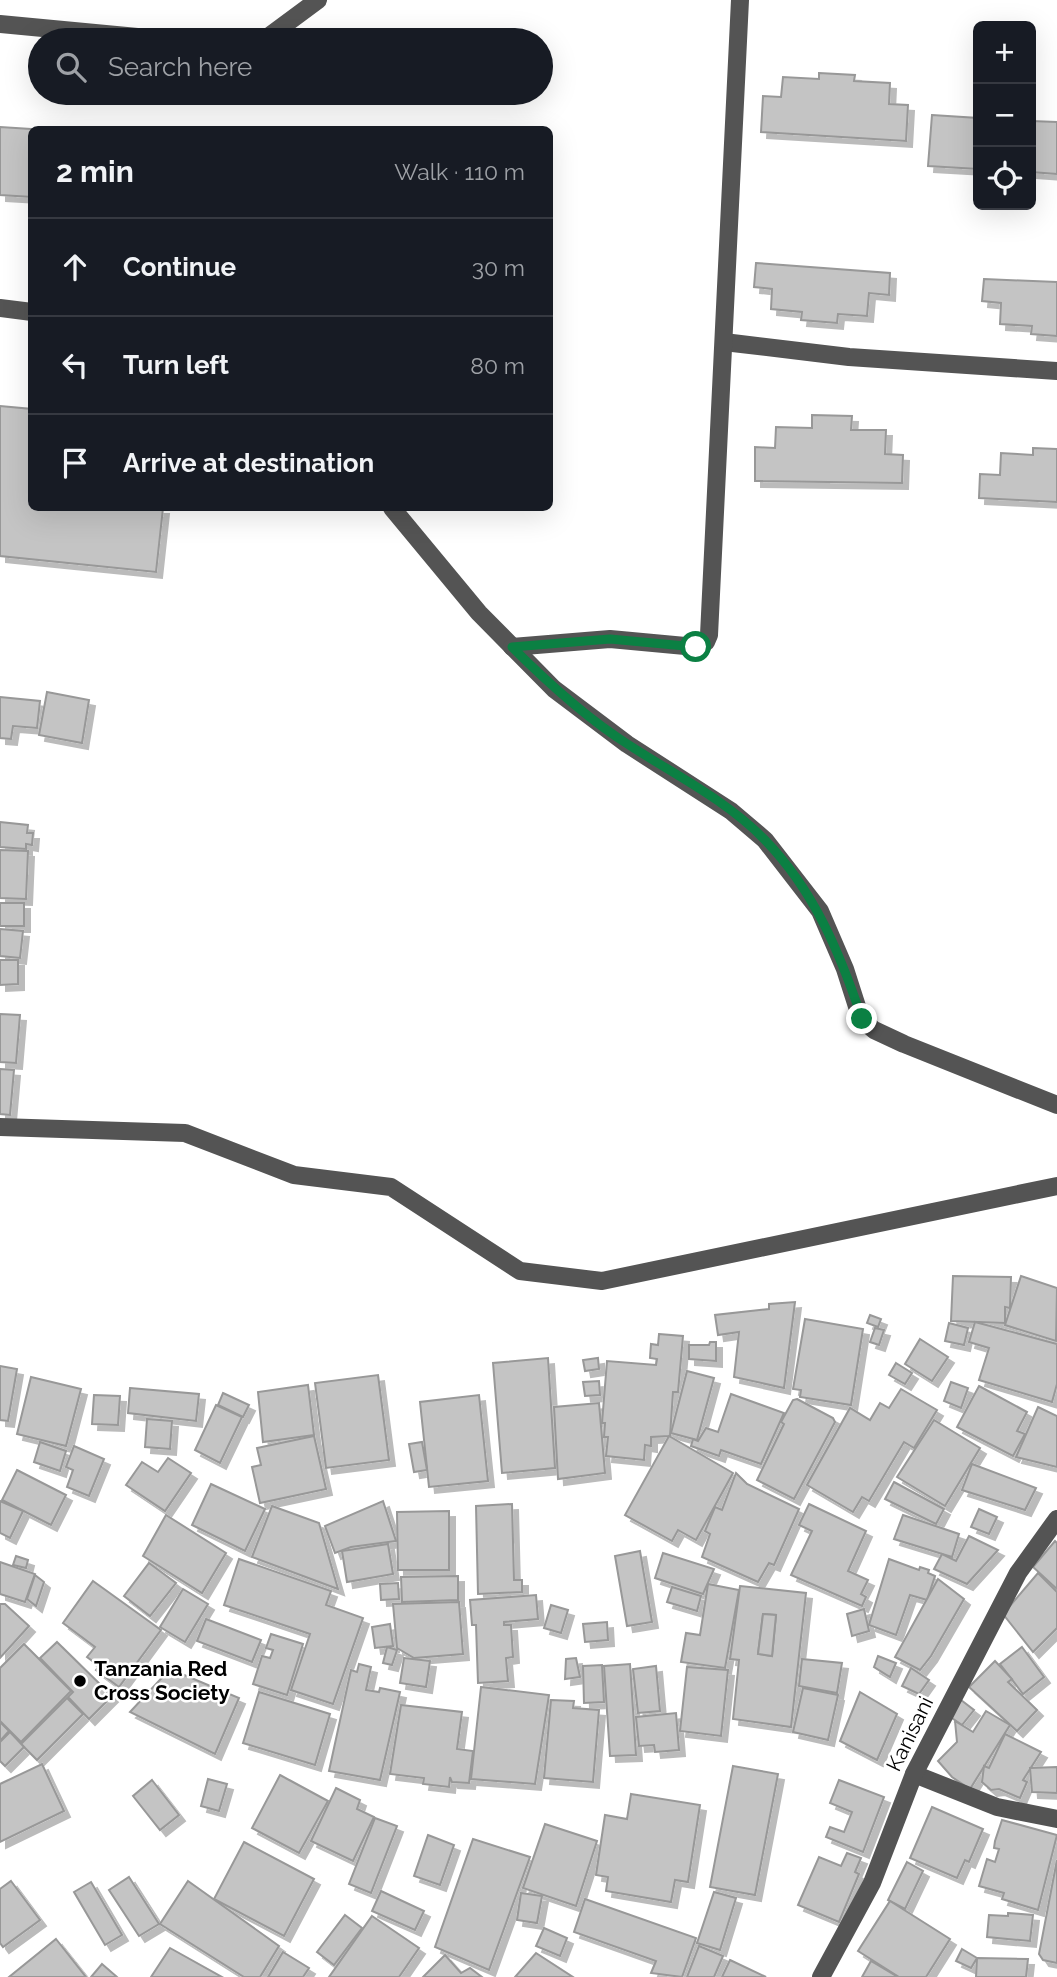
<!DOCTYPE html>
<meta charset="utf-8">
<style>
body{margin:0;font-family:Raleway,sans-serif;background:#242831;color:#f1f3f6}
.controls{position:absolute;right:21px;top:21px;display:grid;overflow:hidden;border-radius:10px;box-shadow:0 7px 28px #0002}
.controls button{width:63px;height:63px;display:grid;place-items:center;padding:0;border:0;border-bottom:2px solid #363941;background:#171b24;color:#f1f3f6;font:35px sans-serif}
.stop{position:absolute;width:21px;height:21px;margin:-16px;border:5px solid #0b8043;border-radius:50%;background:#fff}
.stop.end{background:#0b8043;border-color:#fff;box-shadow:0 2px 7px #0008}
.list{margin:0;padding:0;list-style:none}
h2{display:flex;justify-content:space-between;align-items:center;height:91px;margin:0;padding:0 28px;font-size:30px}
h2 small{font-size:23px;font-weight:400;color:#9ea1a6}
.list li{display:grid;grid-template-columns:46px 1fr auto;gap:21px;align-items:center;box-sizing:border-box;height:98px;padding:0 28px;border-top:2px solid #363941}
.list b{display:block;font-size:26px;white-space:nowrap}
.list em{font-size:23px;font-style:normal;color:#9ea1a6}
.icon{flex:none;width:38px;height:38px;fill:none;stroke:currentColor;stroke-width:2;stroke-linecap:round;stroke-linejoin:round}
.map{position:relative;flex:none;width:1057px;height:1977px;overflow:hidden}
.search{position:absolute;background:#171b24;box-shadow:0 7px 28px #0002;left:28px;top:28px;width:525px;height:77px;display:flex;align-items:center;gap:18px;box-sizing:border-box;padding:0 24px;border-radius:38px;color:#9ea1a6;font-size:26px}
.panel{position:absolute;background:#171b24;box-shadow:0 7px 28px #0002;left:28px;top:126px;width:525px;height:385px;border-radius:10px}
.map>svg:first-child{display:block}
</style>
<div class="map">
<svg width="1057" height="1977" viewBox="0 0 1057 1977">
<defs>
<filter id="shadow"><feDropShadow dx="6" dy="6" stdDeviation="0" flood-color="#0004"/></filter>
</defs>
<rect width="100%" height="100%" fill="#fff"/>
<g fill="#c4c4c4" stroke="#989898" stroke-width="2" fill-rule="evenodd" filter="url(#shadow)">
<polygon points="819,73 855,75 854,81 890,83 889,104 908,105 906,141 761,132 763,96 781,97 783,77 819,79"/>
<polygon points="932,115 978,118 978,169 928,166"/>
<polygon points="1031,121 1057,122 1057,174 1031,172"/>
<polygon points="0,127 47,130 32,130 32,197 0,195"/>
<polygon points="756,263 890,273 889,295 869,293 867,316 838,314 837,323 801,320 802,312 771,309 772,289 754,287"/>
<polygon points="984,279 1057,282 1057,336 1031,334 1032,326 1000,324 1001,303 982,301"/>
<polygon points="0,406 32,409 32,508 163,508 156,572 0,556"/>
<polygon points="812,415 852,416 851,430 886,430 885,454 903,455 902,483 755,481 755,447 775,448 776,427 812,428"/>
<polygon points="1033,448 1057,449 1057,502 979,498 980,474 1000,475 1001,453 1033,455"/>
<polygon points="47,692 89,700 82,743 39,735"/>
<polygon points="0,697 40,701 37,728 13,726 11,739 0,738"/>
<polygon points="0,822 28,825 27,833 33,833 32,845 26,844 26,849 0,847"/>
<polygon points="0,850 28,851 26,899 0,898"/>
<rect x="0" y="903" width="24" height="23"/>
<polygon points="0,929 23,931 20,958 0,956"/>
<polygon points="0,960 18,960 18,984 0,985"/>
<polygon points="0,1014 20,1015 16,1063 0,1062"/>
<polygon points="0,1069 14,1070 10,1115 0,1114"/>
<polygon points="953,1276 1011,1277 1010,1308 1005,1307 1005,1323 951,1321"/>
<polygon points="1021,1276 1057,1288 1056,1341 1005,1325"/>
<polygon points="795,1302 784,1388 734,1377 739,1332 718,1335 715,1315 769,1309 769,1304"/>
<polygon points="870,1315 881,1319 878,1327 867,1323"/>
<polygon points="805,1319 863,1329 851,1405 800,1397 801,1390 793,1389"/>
<polygon points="975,1322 1057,1344 1057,1384 1052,1402 979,1380 989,1348 969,1342"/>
<polygon points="949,1323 968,1328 964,1345 945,1341"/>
<polygon points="875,1328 884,1330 879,1345 870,1342"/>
<polygon points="659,1334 683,1336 678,1392 673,1392 670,1436 651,1437 651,1446 645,1445 644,1460 606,1456 608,1437 604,1437 605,1423 602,1423 607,1361 656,1365 657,1359 650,1358 651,1344 658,1345"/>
<polygon points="920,1339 948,1357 932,1381 905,1364"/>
<polygon points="710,1342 716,1342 716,1361 689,1359 689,1345 709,1345"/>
<polygon points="548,1358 555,1468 502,1473 493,1363"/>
<polygon points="598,1358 599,1369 585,1371 583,1360"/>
<polygon points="896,1363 912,1373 905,1384 889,1375"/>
<polygon points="0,1366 17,1369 8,1421 0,1420"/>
<polygon points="687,1371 714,1378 697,1440 671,1433"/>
<polygon points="378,1375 389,1460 326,1468 315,1383"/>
<polygon points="31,1377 81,1389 66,1446 17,1434"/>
<polygon points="599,1381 600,1395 585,1396 583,1382"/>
<polygon points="951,1382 968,1388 961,1408 944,1401"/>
<polygon points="308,1385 314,1435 263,1442 258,1392"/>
<polygon points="979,1386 1027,1412 1017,1431 1025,1434 1013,1456 957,1427"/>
<polygon points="130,1388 199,1394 196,1421 128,1413"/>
<polygon points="901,1389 937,1410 914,1448 904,1442 869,1501 862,1497 853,1512 807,1485 850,1408 870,1420 880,1403 889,1408"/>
<polygon points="223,1393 249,1405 243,1417 218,1405"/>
<polygon points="731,1394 784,1413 761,1464 721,1450 719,1456 691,1446 693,1439 698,1441 706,1428 718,1432"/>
<polygon points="94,1395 120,1396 118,1425 92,1424"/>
<polygon points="479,1395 488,1481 429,1487 420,1402"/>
<polygon points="797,1399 833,1418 835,1422 794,1499 757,1480 784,1424 781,1422 793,1400"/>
<polygon points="599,1403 605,1473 558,1479 554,1407"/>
<polygon points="216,1405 242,1417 220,1463 195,1450"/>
<polygon points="1038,1407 1057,1416 1057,1467 1016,1457"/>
<polygon points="147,1419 172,1421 170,1449 145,1447"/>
<polygon points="934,1420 980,1448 945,1506 897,1477"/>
<polygon points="314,1436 326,1489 260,1503 252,1467 261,1465 257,1448"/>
<polygon points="669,1436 733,1473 696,1540 678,1530 672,1541 625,1515"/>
<polygon points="40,1442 66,1451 60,1471 34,1462"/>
<polygon points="422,1442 427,1470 414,1472 409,1444"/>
<polygon points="74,1446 104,1459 89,1496 67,1487 73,1470 66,1467"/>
<polygon points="168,1458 191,1473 165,1511 126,1485 142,1462 158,1472"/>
<polygon points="972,1464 1036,1488 1025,1510 962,1490"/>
<polygon points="17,1470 66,1495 51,1525 2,1500"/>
<polygon points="736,1473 747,1484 799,1509 774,1565 769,1563 758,1582 702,1557 710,1534 705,1531 715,1507 722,1510"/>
<polygon points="894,1482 944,1509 936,1524 885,1499"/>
<polygon points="211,1484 265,1509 245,1551 192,1525"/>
<polygon points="0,1501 23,1511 10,1538 0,1533"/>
<polygon points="383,1501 396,1541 351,1547 335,1553 325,1526"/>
<polygon points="512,1504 514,1580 522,1580 522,1592 478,1594 476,1506"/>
<polygon points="809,1504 866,1531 848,1571 868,1580 861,1594 866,1597 862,1606 791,1575 812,1531 799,1525"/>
<polygon points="272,1506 319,1523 338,1589 252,1557"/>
<polygon points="979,1509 997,1517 989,1534 971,1527"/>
<polygon points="449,1511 449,1570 398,1570 397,1512"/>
<polygon points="166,1515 226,1553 202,1593 143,1556"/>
<polygon points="903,1515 959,1534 952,1557 894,1539"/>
<polygon points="969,1536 998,1550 967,1584 934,1569 942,1554 956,1561"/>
<polygon points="1055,1541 1057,1543 1057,1589 1033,1567"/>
<polygon points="388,1544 393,1574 347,1582 342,1551"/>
<polygon points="640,1551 652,1622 627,1626 615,1556"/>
<polygon points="663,1553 714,1569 703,1594 655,1578"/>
<polygon points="16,1556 28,1560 26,1568 13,1565"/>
<polygon points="239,1559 331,1591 326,1605 363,1618 333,1704 291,1690 310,1634 224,1605"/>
<polygon points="889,1559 919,1570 920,1567 929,1570 928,1573 935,1576 927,1600 910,1595 896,1635 869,1625"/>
<polygon points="0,1562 35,1574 25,1602 0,1594"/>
<polygon points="149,1563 176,1583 150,1616 124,1596"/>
<polygon points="1038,1573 1057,1592 1057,1628 1033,1652 1003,1614"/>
<polygon points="35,1575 44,1582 36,1606 27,1599"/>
<polygon points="458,1576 458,1600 402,1602 401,1577"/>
<polygon points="938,1579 964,1599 931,1656 920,1670 895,1657"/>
<polygon points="93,1581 161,1630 119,1687 96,1670 99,1666 87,1657 95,1647 63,1623"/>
<polygon points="398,1583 399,1599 381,1600 380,1584"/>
<polygon points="708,1584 739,1590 725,1668 681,1662 686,1633 700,1635"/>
<path d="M740,1586L806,1593L791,1727L733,1719L739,1660L730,1659ZM763,1614L776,1615L772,1656L758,1654Z"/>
<polygon points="672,1587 701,1596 697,1611 667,1602"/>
<polygon points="183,1589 208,1604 185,1642 160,1627"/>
<polygon points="536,1595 538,1619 504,1622 504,1625 511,1625 513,1657 506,1658 508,1681 478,1683 476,1625 472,1625 470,1600"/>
<polygon points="459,1602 463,1654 414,1658 397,1648 393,1604"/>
<polygon points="0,1604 5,1604 29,1626 0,1658"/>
<polygon points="551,1605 568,1610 561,1633 544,1628"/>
<polygon points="864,1609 869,1631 852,1636 847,1614"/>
<polygon points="763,1614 776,1615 772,1656 758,1654"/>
<polygon points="206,1619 261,1640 252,1662 197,1641"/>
<polygon points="607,1622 608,1640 585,1642 583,1624"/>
<polygon points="390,1624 393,1646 375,1648 372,1627"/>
<polygon points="271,1634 303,1644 287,1695 253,1684 262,1656 270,1658 273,1650 266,1648"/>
<polygon points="57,1642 112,1696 89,1719 68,1697 73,1692 40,1658"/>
<polygon points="24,1644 71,1691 21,1742 0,1721 0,1668"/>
<polygon points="387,1647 397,1650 392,1665 383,1663"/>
<polygon points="1022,1647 1044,1677 1023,1694 1000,1664"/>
<polygon points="878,1656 896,1663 890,1677 874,1667"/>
<polygon points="404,1658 430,1661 426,1687 400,1683"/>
<polygon points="576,1658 580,1677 565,1679 566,1659"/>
<polygon points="802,1659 842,1663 837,1693 799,1686"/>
<polygon points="995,1661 1012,1679 1008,1682 1037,1710 1017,1731 969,1687"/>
<polygon points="359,1664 371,1667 366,1690 379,1692 380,1688 400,1692 380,1780 329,1771 351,1670 357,1672"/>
<polygon points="630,1664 636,1755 610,1756 604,1666"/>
<polygon points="602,1665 604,1702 584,1703 583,1666"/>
<polygon points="656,1666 660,1711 638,1713 633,1669"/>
<polygon points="687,1667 728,1670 721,1736 680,1731"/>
<polygon points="911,1668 929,1680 919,1694 902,1686"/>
<polygon points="170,1669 239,1698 215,1754 130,1712"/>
<polygon points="481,1687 549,1695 535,1784 471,1779"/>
<polygon points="803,1688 838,1695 828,1740 793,1732"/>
<polygon points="259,1692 330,1714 315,1765 243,1743"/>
<polygon points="860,1692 897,1714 877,1760 840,1741"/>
<polygon points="67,1698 83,1714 37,1760 21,1744"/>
<polygon points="551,1700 574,1701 573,1708 599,1710 593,1782 544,1778"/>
<polygon points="961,1700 974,1710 962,1725 949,1716"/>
<polygon points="401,1705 462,1712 457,1749 473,1751 469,1783 452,1782 450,1777 449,1787 423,1784 424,1778 390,1774"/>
<polygon points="986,1711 1010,1725 970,1789 952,1777 938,1761 957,1742 955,1721 973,1732"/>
<polygon points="676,1713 679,1750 655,1752 654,1745 639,1746 636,1717"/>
<polygon points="0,1722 9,1731 0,1741"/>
<polygon points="10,1732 24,1747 5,1766 0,1761 0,1742"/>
<polygon points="1005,1734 1041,1752 1023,1780 1027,1782 1020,1798 999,1789 991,1790 982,1782 984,1766 989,1768"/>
<polygon points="42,1764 64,1811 0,1842 0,1784"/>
<polygon points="733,1766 778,1774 755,1895 710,1887"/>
<polygon points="1057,1767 1057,1793 1032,1792 1030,1768"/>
<polygon points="280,1775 328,1801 299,1853 252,1828"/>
<polygon points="208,1779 227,1784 219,1811 201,1806"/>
<polygon points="152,1780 179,1815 160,1830 133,1796"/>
<polygon points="839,1780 884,1797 863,1852 826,1837 830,1827 844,1832 852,1812 830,1803"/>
<polygon points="336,1788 360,1800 357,1809 374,1817 353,1861 311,1841"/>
<polygon points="631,1794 700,1805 688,1882 675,1880 671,1902 606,1891 608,1877 596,1875 605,1815 627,1819"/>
<polygon points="932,1807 983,1829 969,1862 965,1860 957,1878 910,1858"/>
<polygon points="375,1818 397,1826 371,1893 349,1884"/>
<polygon points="1002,1820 1057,1835 1038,1910 1002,1899 1004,1893 979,1886 987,1859 995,1862 999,1849 994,1848 995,1841"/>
<polygon points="545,1824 597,1841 576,1906 523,1888"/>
<polygon points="428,1835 454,1845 440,1885 414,1876"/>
<polygon points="473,1839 530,1857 489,1970 435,1947"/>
<polygon points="244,1842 314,1879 284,1936 214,1899"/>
<polygon points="847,1853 861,1858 855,1872 859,1874 839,1922 798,1905 819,1857 841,1866"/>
<polygon points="1057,1860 1057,1963 1043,1960 1039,1954"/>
<polygon points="907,1862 923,1871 905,1909 888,1900"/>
<polygon points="129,1877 159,1924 139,1936 109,1890"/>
<polygon points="11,1881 40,1920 3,1947 0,1943 0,1889"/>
<polygon points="188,1881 279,1946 260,1977 244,1977 160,1924"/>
<polygon points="91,1882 122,1935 105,1945 74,1892"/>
<polygon points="381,1891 424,1911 415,1930 372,1911"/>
<polygon points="714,1892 736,1898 720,1950 697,1943"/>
<polygon points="521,1893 542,1896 537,1923 517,1920"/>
<polygon points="585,1899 696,1938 682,1977 651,1973 656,1961 574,1932"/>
<polygon points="890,1901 950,1939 926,1977 899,1977 858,1951"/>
<polygon points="1008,1913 1033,1915 1030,1941 987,1937 989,1915 1008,1916"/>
<polygon points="345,1915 362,1928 334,1965 317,1952"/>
<polygon points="372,1916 419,1948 399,1977 329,1977"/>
<polygon points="544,1928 567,1938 560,1956 536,1946"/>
<polygon points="56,1939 86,1977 9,1977"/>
<polygon points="699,1946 723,1956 714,1977 687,1977"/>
<polygon points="170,1948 222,1977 151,1977"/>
<polygon points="962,1949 977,1958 971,1968 956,1961"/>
<polygon points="283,1952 309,1968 303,1977 268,1977"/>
<polygon points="536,1953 573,1977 515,1977"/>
<polygon points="445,1955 461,1973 470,1968 482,1977 423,1977"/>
<polygon points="977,1958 1028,1959 1026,1977 976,1977"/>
<polygon points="730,1960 766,1977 722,1977"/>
<polygon points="871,1961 898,1977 862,1977"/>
<polygon points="102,1964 117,1977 91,1977"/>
</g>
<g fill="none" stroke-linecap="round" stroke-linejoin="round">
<g stroke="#545454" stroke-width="18">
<polyline points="0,24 169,40"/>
<polyline points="264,40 318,0"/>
<polyline points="0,308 32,312"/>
<polyline points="724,342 849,357 1057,371"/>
<polyline points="392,508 479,613 554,689 627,744 731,811 765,840 820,911 845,969 861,1019 874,1030 904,1044 1057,1105"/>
<polyline points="512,647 610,639 696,647 706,642 709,635 740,0"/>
<polyline points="0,1127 185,1133 294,1175 391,1187 520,1271 602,1281 1057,1186"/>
<polyline points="914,1774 997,1807 1057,1819"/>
<polyline points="821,1977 872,1883 914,1774 1018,1573 1057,1519"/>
</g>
</g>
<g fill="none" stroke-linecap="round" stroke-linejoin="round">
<path stroke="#0b8043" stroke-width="9" d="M696,647L610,639L512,647C548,683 586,718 629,745C675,775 726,800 764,839C814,890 840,953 862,1019"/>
</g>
<circle fill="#000" stroke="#fff" stroke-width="2.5" cx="80" cy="1681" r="7"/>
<g text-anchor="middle" stroke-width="5" stroke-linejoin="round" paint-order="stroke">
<g font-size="21" font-weight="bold" fill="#000" stroke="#fff" text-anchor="start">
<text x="94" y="1676">Tanzania Red<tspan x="94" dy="24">Cross Society</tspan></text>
</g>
<g font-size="21" fill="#000" stroke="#fff">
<text transform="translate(910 1734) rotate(-64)" y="7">Kanisani</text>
</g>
</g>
</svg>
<div class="controls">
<button>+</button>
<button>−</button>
<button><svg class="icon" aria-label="locate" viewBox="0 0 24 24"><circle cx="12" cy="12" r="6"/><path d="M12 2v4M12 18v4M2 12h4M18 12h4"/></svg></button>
</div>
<div class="stop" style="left:696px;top:647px"></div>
<div class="stop end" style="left:862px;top:1019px"></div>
<div class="search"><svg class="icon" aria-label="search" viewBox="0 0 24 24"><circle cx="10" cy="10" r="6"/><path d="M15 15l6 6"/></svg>Search here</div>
<section class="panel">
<h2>2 min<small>Walk · 110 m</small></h2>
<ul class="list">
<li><svg class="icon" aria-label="ahead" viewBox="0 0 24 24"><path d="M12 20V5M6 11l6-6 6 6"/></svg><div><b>Continue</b></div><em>30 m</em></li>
<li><svg class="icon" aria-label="left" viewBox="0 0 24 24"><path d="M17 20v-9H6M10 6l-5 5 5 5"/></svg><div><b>Turn left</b></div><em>80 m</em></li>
<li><svg class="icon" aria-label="arrive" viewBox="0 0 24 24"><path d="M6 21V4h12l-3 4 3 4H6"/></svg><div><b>Arrive at destination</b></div></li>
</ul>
</section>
</div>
